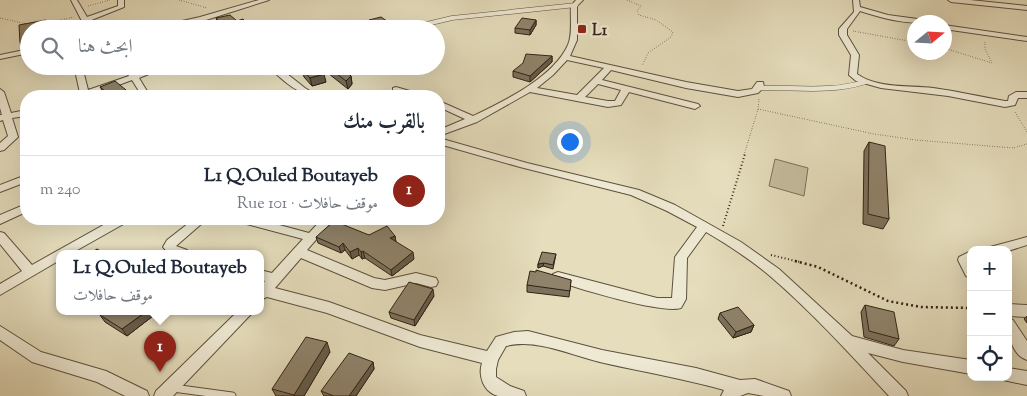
<!DOCTYPE html>
<html lang="ar">
<meta charset="utf-8">
<style>
body{margin:0;font-family:"Sorts Mill Goudy",Amiri,serif;background:#f2f2f3;color:#1f2937;direction:rtl}
.controls{position:absolute;right:15px;bottom:15px;display:grid;overflow:hidden;border-radius:10px;box-shadow:0 5px 20px #0002}
.controls button{width:45px;height:45px;display:grid;place-items:center;padding:0;border:0;border-bottom:1px solid #e0e1e3;background:#fff;color:#1f2937;font:25px sans-serif}
.compass{position:absolute;left:907px;top:15px;width:45px;height:45px;border-radius:50%;background:#fff;box-shadow:0 5px 20px #0002;rotate:72deg}
.you{position:absolute;left:569px;top:141px;width:18px;height:18px;margin:-12px;border:4px solid #fff;border-radius:50%;background:#1a73e8;box-shadow:0 0 0 8px #1a73e833}
.badge{display:grid;place-items:center;width:32px;height:32px;border-radius:50%;background:#8f2418;color:#fff;font-size:16px;font-weight:700}
.pin{position:absolute;translate:-50% -41px;filter:drop-shadow(0 1px 2px #0008)}
.pin::after{content:'';position:absolute;top:26px;width:18px;height:15px;background:inherit;clip-path:polygon(0 0,100% 0,50% 100%)}
.popup{position:absolute;left:56px;top:250px;width:208px;height:65px;box-sizing:border-box;display:grid;place-content:center;border-radius:10px;background:#fff;filter:drop-shadow(0 1px 4px #0005);font-size:16px;white-space:nowrap;color:#747a83}
.popup b{font-size:19px;color:#1f2937}
.popup::after{content:'';position:absolute;left:50%;top:100%;margin-left:-10px;border:10px solid transparent;border-top-color:#fff}
.list{margin:0;padding:0;list-style:none}
h2{display:flex;justify-content:space-between;align-items:center;height:65px;margin:0;padding:0 20px;font-size:21px}
h2 small{font-size:16px;font-weight:400;color:#747a83}
.list li{display:grid;grid-template-columns:32px 1fr auto;gap:15px;align-items:center;box-sizing:border-box;height:70px;padding:0 20px;border-top:1px solid #e0e1e3}
.list b{display:block;font-size:19px;white-space:nowrap}
.list p{margin:0;font-size:16px;white-space:nowrap;color:#747a83}
.list em{font-size:16px;font-style:normal;color:#747a83}
.icon{flex:none;width:28px;height:28px;fill:none;stroke:currentColor;stroke-width:2;stroke-linecap:round;stroke-linejoin:round}
.map{position:relative;flex:none;width:1027px;height:396px;overflow:hidden;direction:ltr}
.search{position:absolute;background:#fff;box-shadow:0 5px 20px #0002;left:20px;top:20px;width:425px;height:55px;display:flex;align-items:center;gap:12px;box-sizing:border-box;padding:0 18px;border-radius:28px;color:#747a83;font-size:19px}
.panel{position:absolute;background:#fff;box-shadow:0 5px 20px #0002;left:20px;top:90px;width:425px;height:135px;border-radius:20px;direction:rtl}
.map>svg:first-child{display:block}
</style>
<div class="map">
<svg width="1027" height="396" viewBox="0 0 1027 396">
<rect width="100%" height="100%" fill="#e5ddbc"/>
<filter id="stains"><feTurbulence type="fractalNoise" baseFrequency=".004" numOctaves="4"/><feColorMatrix values="0 0 0 0 .2 0 0 0 0 .09 0 0 0 0 .02 0 0 0 .5 -.17"/></filter>
<radialGradient id="worn" r=".72"><stop offset=".6" stop-color="#630" stop-opacity="0"/><stop offset="1" stop-color="#630" stop-opacity=".3"/></radialGradient>
<polygon fill="#c6bd9f" stroke="#7c7059" points="775,159 808,168 804,196 769,186"/>
<g fill="none" stroke-linecap="round" stroke-linejoin="round">
<g stroke="#5e513d" stroke-width="5">
<g id="lane-far2">
<polyline points="406,29 452,18 576,5"/>
<polyline points="283,69 291,66"/>
</g>
</g>
<g stroke="#5e513d" stroke-width="5.5">
<g id="lane-far1">
<polyline points="279,71 286,68"/>
<path d="M758,88C794,87 830,93 865,82"/>
</g>
</g>
<g stroke="#5e513d" stroke-width="9">
<polyline id="lane" points="173,388 232,396"/>
</g>
<g stroke="#5e513d" stroke-width="2">
<g id="street">
<polygon points="71,0 77,0 87,17 118,6 118,0 124,0 124,7 89,21 93,29 86,29"/>
<polygon points="259,0 269,0 206,20 217,29 209,29 200,21 161,29 146,29 200,17"/>
<path d="M576,0H583L577,6V40L570,56L686,82L738,91L752,89L757,82H763L764,87L758,93L738,97L686,88L611,70L602,80L698,104L700,106L695,109L629,92L621,105L608,107L530,92L477,122L439,136V130L465,119L439,107V101L473,116C504,101 553,78 568,45C573,33 570,18 571,6ZM567,60L604,68L577,95L537,88L553,75ZM598,84L621,90L615,101H608L585,97Z"/>
<path d="M853,0H859L860,7L888,15L925,20L929,22C906,25 882,18 860,11L847,29V35L859,55L857,74C878,89 909,85 933,88C957,91 981,97 1005,101H1008L1009,96L1016,92H1027V98H1018L1015,105L1005,107L948,96L881,88L856,81L849,75L851,55L839,35V29L854,12Z"/>
<polygon points="948,0 970,0 1027,6 1027,10 951,2"/>
<polygon points="944,25 1027,37 1027,41 944,29"/>
<polygon points="29,49 29,53 0,59 0,55"/>
<polygon points="74,66 82,66 88,90 129,76 123,66 131,66 136,73 156,66 168,66 139,78 150,96 142,96 132,80 89,96 77,96 80,93"/>
<path d="M268,66H277L305,88L318,96C300,97 281,79 268,66Z"/>
<polygon points="396,87 420,94 421,96 408,96 393,92 393,88"/>
<polygon points="0,89 4,92 11,113 26,110 26,116 12,118 18,137 4,150 0,151 0,143 8,136 3,120 0,121 0,115 2,115 0,108"/>
<path d="M439,138L527,163L639,190L675,205L741,242L779,269L852,336L903,350L971,360V374L903,362L868,353L906,391L908,396H889C851,355 812,312 770,276C750,259 728,245 706,232L687,258L686,299L681,308C661,314 577,288 553,280L551,277L553,274L558,272L657,298H672L675,257L697,227L667,211L631,195L520,167L439,144Z"/>
<polygon points="26,175 26,182 0,192 0,185"/>
<polygon points="26,204 26,212 0,224 0,215"/>
<polygon points="114,219 129,219 127,222 72,253 60,253 60,260 0,295 0,284 22,271 0,244 0,232 4,233 32,265"/>
<path d="M194,219H207L176,246L187,250L189,253C179,253 169,256 163,247L167,240Z"/>
<path d="M237,219H257L309,233L322,219H334L307,250L374,278L385,280L416,273L436,278L438,282L436,286L431,287L416,283L385,290L372,288L301,258L275,288L329,302L420,335L487,351L496,337L514,332L528,331L602,350L696,368L740,380L755,379L789,391L791,396H764L748,393L740,396H721L724,390C685,379 644,372 604,363C572,356 538,338 506,346L498,360L496,369V377L510,386L524,391L526,396C517,396 506,396 498,396C483,392 478,375 482,363L420,347L327,313L267,297L260,300V287L265,281L260,280V270L272,273L303,239L239,222Z"/>
<polygon points="1027,237 1027,245 1008,251 988,250 990,247"/>
<polygon points="971,251 971,278 966,276 958,260 959,257"/>
<polygon points="1008,304 1027,305 1027,317 1008,316"/>
<polygon points="238,311 254,311 173,396 154,396 156,391"/>
<path d="M1008,318L1013,320L1027,341V360C1011,355 1008,333 1008,318Z"/>
<polygon points="0,326 41,352 106,371 147,391 149,396 125,396 97,382 32,362 0,340"/>
<polygon points="1008,368 1027,371 1027,385 1003,380 1001,377 1008,377"/>
</g>
</g>
<g stroke="#312213" stroke-width="1" stroke-dasharray="0.5 2" stroke-linecap="butt">
<polyline points="179,0 207,8"/>
<polyline points="627,0 641,6 637,11 639,15 656,20 673,32 671,37 648,53 642,66"/>
<polyline points="88,6 110,0"/>
<polyline points="0,18 27,24"/>
<polyline points="51,22 52,29"/>
<polyline points="47,23 74,17"/>
<polyline points="853,31 914,42"/>
<polyline points="944,48 992,63 985,49 985,42"/>
<polyline points="758,109 874,134 916,140 1013,148 1027,144"/>
<polyline points="1015,112 1027,132"/>
<polyline points="744,155 758,109 759,99"/>
</g>
<g stroke="#312213" stroke-width="2" stroke-dasharray="1 2.5" stroke-linecap="butt">
<polyline points="723,226 745,154"/>
<polyline points="771,255 800,262"/>
</g>
<polyline stroke="#312213" stroke-width="2.5" stroke-dasharray="2 3" stroke-linecap="butt" points="795,261 818,267 888,301 921,307 971,308"/>
<use href="#lane-far2" stroke="#eee9d3" stroke-width="4"/>
<use href="#lane-far1" stroke="#eee9d3" stroke-width="4.5"/>
<use href="#lane" stroke="#eee9d3" stroke-width="7"/>
<use href="#street" fill="#eee9d3" fill-rule="evenodd"/>
</g>
<g fill="#7b715c" stroke="#312213">
<polygon points="216,18 237,21 251,29 224,29 218,23"/>
<polygon points="369,20 394,29 375,29 370,25"/>
<polygon points="536,20 536,25 530,35 515,33 515,28"/>
<polygon points="552,56 552,62 530,82 513,77 513,71"/>
<polygon points="319,66 340,66 351,76 352,84 348,89"/>
<polygon points="302,69 326,82 312,86 304,77"/>
<polygon points="100,87 126,90 129,96 108,96 104,93"/>
<polygon points="869,142 889,219 883,229 863,224 864,151"/>
<polygon points="369,235 395,236 396,242 414,259 392,276 365,258 362,259 359,255 352,259 345,250 341,253 318,243 316,237"/>
<polygon points="556,254 553,269 543,266 538,268 538,264"/>
<polygon points="571,280 569,297 527,292 527,285"/>
<polygon points="434,296 415,326 391,318 389,312"/>
<polygon points="865,305 899,339 894,346 864,337 861,312"/>
<polygon points="106,311 150,311 153,316 127,336 105,322 100,315"/>
<polygon points="720,313 754,325 751,332 733,338 718,319"/>
<polygon points="1027,316 1027,323 1024,319"/>
<polygon points="330,352 304,396 276,396 272,389"/>
<polygon points="373,362 374,369 356,396 324,396 321,391"/>
</g>
<g fill="#645c4b" stroke="#312213">
<polygon points="46,20 48,25 49,29 47,29"/>
<polygon points="536,20 536,25 530,35 530,30"/>
<polygon points="394,26 394,29 382,29"/>
<polygon points="25,42 29,47 24,48 20,43"/>
<polygon points="552,56 552,62 530,82 530,76"/>
<polygon points="324,74 326,82 312,86 310,78"/>
<polygon points="351,76 352,84 348,89 346,81"/>
<polygon points="126,90 129,96 111,96"/>
<polygon points="395,236 396,243 390,238"/>
<polygon points="343,243 345,250 341,253 339,247"/>
<polygon points="358,248 359,255 352,259 350,252"/>
<polygon points="363,251 365,258 362,259 361,252"/>
<polygon points="413,252 414,259 392,276 391,270"/>
<polygon points="544,263 543,266 538,268 538,264"/>
<polygon points="433,289 434,296 415,326 414,320"/>
<polygon points="147,311 150,311 153,316 127,336 122,329"/>
<polygon points="754,325 751,332 733,338 736,332"/>
<polygon points="327,342 330,352 304,396 295,396 294,395"/>
<polygon points="373,362 374,369 356,396 349,396"/>
</g>
<g fill="#8f836b" stroke="#312213">
<polygon points="230,15 237,21 243,19 251,29 228,29 216,18"/>
<polygon points="381,17 394,26 381,29 369,20"/>
<polygon points="522,18 536,20 530,30 515,28"/>
<polygon points="46,20 47,29 29,29 29,60 25,50 27,49 28,43 25,42 20,43 19,25"/>
<polygon points="526,54 552,56 530,76 513,71 523,63"/>
<polygon points="311,66 317,66 324,74 310,78 302,69"/>
<polygon points="327,66 340,66 351,76 346,81"/>
<polygon points="115,81 126,90 111,96 100,87"/>
<polygon points="869,142 885,146 889,219 868,214"/>
<polygon points="334,221 369,235 387,226 395,236 390,238 413,252 391,270 363,251 361,252 358,248 350,252 343,243 339,247 316,237"/>
<polygon points="97,249 104,253 91,253"/>
<polygon points="542,252 556,254 553,265 544,263 538,264"/>
<polygon points="536,270 571,280 570,291 527,285 530,271 536,272"/>
<polygon points="409,282 433,289 414,320 389,312"/>
<polygon points="865,305 894,312 899,339 869,331"/>
<polygon points="738,307 754,325 736,332 720,313"/>
<polygon points="106,311 147,311 122,329 100,315"/>
<polygon points="306,337 327,342 294,395 272,389"/>
<polygon points="349,353 373,362 349,396 334,396 321,391"/>
</g>
<rect fill="#8f2418" stroke="#eee9d3" stroke-width="2" x="577" y="24" width="10" height="10" rx="2.5"/>
<g text-anchor="middle" stroke-width="5" stroke-linejoin="round" paint-order="stroke">
<g font-size="16" font-weight="bold" fill="#312213" stroke="#eee9d3" text-anchor="start">
<text x="592" y="35">L1</text>
</g>
</g>
<rect width="100%" height="100%" filter="url(#stains)"/>
<rect width="100%" height="100%" fill="url(#worn)"/>
</svg>
<div class="controls">
<button>+</button>
<button>−</button>
<button><svg class="icon" aria-label="locate" viewBox="0 0 24 24"><circle cx="12" cy="12" r="6"/><path d="M12 2v4M12 18v4M2 12h4M18 12h4"/></svg></button>
</div>
<svg class="compass" viewBox="-18 -18 36 36"><path d="M0-13l5 13h-10z" fill="#e53935"/><path d="M0 13l5-13h-10z" fill="#747a83"/></svg>
<div class="you"></div>
<div class="pin badge" style="left:160px;top:372px">1</div>
<div class="popup"><b>L1 Q.Ouled Boutayeb</b>موقف حافلات</div>
<div class="search"><svg class="icon" aria-label="search" viewBox="0 0 24 24"><circle cx="10" cy="10" r="6"/><path d="M15 15l6 6"/></svg>ابحث هنا</div>
<section class="panel">
<h2>بالقرب منك<small></small></h2>
<ul class="list">
<li><span class="badge">1</span><div><b>L1 Q.Ouled Boutayeb</b><p>موقف حافلات · Rue 101</p></div><em>240 m</em></li>
</ul>
</section>
</div>
